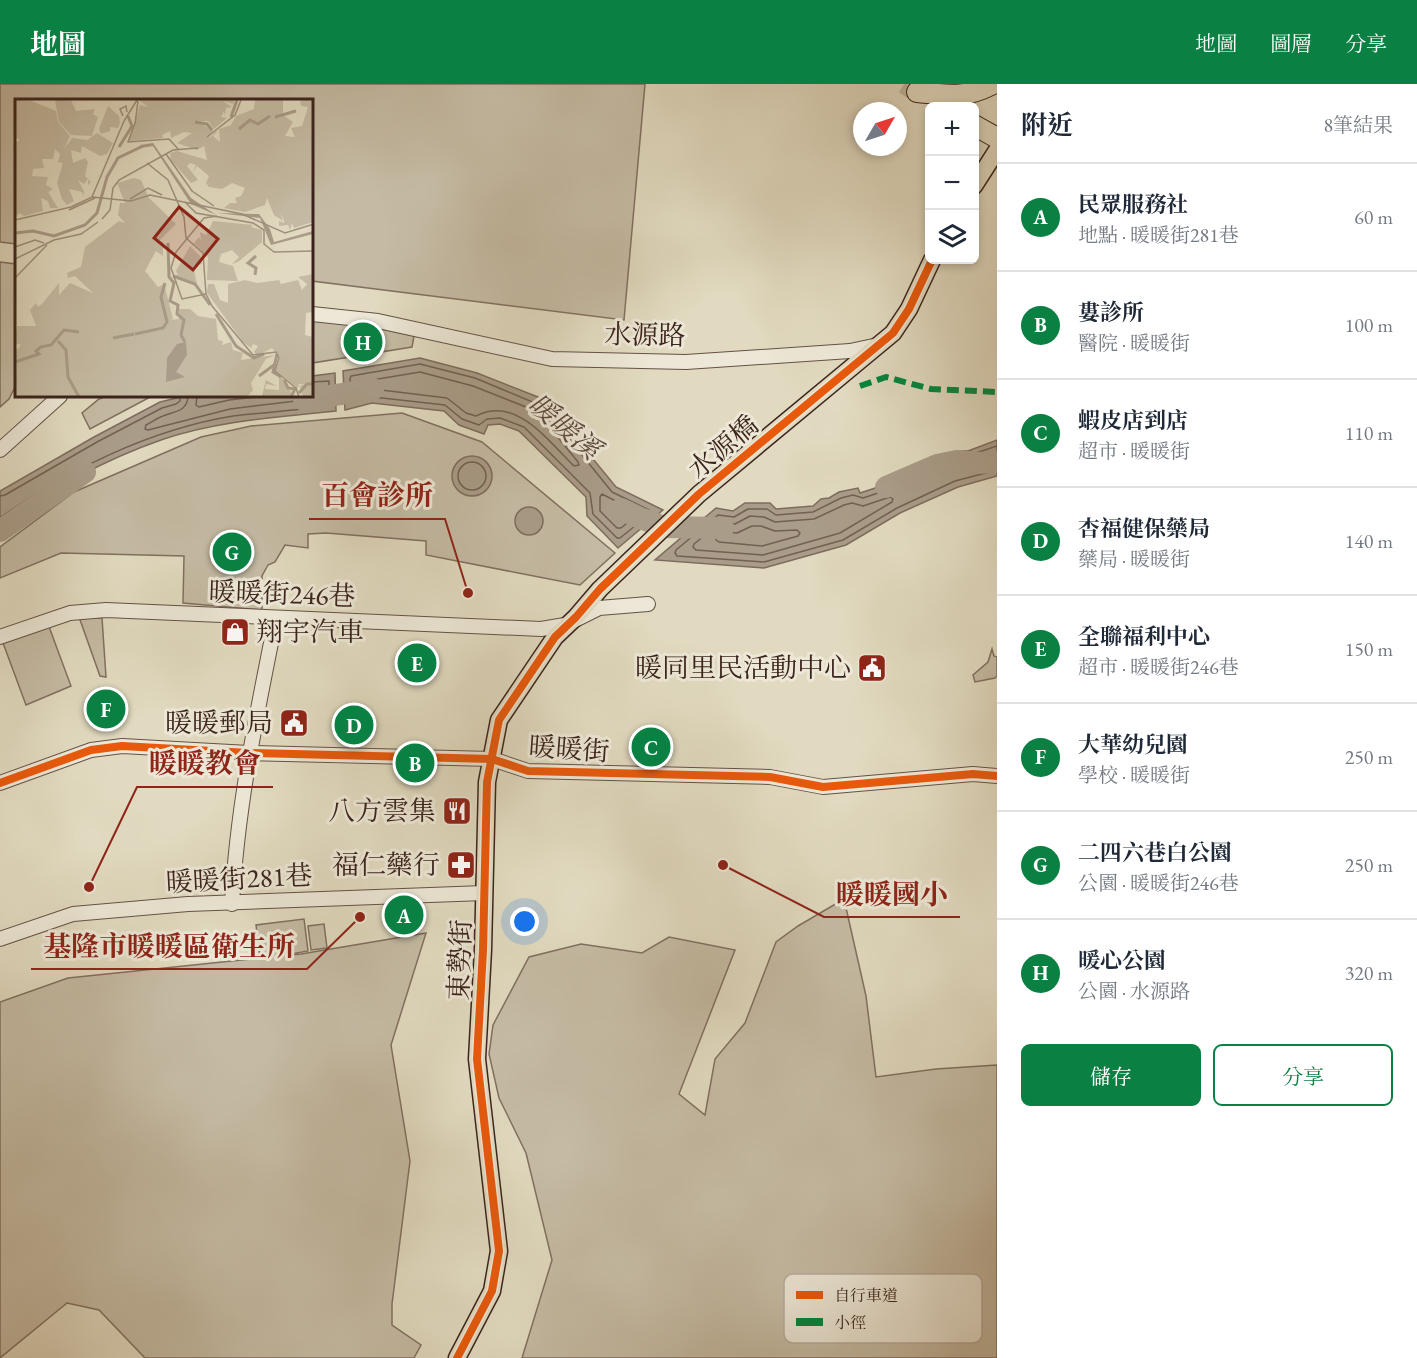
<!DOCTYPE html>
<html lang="zh-TW">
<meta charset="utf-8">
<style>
body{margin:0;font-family:"EB Garamond","Noto Serif TC",serif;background:#f6f6f7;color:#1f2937}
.controls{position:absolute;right:18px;top:18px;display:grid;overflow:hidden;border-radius:9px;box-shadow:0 3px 9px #0003}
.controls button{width:54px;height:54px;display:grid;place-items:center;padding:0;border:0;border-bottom:2px solid #e0e1e3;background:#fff;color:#1f2937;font:30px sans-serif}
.compass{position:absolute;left:853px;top:18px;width:54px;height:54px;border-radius:50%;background:#fff;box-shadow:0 3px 9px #0003;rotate:51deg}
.you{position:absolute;left:525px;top:838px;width:21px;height:21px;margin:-15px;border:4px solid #fff;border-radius:50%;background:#1a73e8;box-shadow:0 0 0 9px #1a73e833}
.badge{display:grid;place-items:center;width:39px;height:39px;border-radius:50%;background:#0b8043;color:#fff;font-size:20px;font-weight:700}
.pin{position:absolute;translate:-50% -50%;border:3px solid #fff;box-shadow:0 2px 6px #0006}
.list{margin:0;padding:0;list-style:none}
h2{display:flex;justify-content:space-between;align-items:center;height:78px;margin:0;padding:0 24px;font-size:26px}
h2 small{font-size:20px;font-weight:400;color:#747a83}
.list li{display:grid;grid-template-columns:39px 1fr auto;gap:18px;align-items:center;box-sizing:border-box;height:108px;padding:0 24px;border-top:2px solid #e0e1e3}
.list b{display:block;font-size:22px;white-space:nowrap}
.list p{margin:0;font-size:20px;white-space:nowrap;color:#747a83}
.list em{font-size:20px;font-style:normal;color:#747a83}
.actions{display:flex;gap:12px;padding:18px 24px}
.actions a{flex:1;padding:14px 0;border:2px solid #0b8043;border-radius:9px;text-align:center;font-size:21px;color:#0b8043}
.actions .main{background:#0b8043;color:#fff}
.icon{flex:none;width:33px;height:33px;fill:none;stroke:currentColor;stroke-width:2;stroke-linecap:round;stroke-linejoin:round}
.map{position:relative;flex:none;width:997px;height:1274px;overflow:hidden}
header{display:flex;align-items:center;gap:36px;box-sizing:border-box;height:84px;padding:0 30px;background:#0b8043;color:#fff}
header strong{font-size:28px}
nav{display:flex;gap:33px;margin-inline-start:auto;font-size:21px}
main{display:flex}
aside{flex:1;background:#fff}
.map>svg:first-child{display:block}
</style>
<header>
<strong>地圖</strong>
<nav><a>地圖</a><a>圖層</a><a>分享</a></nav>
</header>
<main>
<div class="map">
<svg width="997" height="1274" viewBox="0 0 997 1274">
<rect width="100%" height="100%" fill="#e1dac0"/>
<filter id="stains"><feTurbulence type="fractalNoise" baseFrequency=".00333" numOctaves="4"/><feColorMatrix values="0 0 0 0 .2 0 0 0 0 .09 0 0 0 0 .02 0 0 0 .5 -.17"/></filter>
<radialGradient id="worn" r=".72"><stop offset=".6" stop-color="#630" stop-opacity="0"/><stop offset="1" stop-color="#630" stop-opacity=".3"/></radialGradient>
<g fill="#c5bba4" stroke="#807060" stroke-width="1.5">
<polygon points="0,0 645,0 624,236 312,197 312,16 16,16 16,160 0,158"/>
<polygon points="0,178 16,180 16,301 9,315 0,323"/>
<polygon points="312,237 347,237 414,252 412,263 312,279"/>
<polygon points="107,312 152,312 90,345 82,329 99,315"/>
<polygon points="402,329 482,358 615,469 580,501 426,471 426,457 326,449 308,450 308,464 285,461 275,478 268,481 262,492 262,526 183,519 184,472 61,469 0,494 0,463 74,408 201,353 251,342"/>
<polygon points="79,533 102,534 106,593 100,592"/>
<polygon points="48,540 71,602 26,621 3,559"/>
<polygon points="992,565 994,572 997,573 997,592 995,594 975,598 973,591 988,578"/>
<polygon points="844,815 866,912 876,993 936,985 997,981 997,1274 522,1274 552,1176 526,1069 499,1014 489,970 493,941 529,873 581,860 642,869 669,853 735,866 679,1010 705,1031 715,975 745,939 776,858 798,842"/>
<polygon points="304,835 308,867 280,872 301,870 426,849 391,961 410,1077 392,1220 392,1241 421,1261 414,1274 145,1274 99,1226 67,1219 0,1274 0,918 68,894 260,874 256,841"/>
<polygon points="324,840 327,864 311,866 308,842"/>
</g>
<g fill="#a99c88" stroke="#7d6c5d" stroke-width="1.5">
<polygon points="420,274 477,289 538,313 552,325 616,403 663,426 618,464 587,432 586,413 519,347 500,340 488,341 484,350 459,341 444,327 372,319 345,326 343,287"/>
<path d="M335,289L336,327C279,333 215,337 161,356C106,375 47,407 0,441V407L94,353L160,318L185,312H312V292Z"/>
<polygon points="997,356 997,392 958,403 900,429 846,461 764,484 655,476 716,424 733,427 745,419 770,419 776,425 813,422 821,415 829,414 839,408 858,404 860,409 952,379 962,367 968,367"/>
<circle cx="472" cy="392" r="20"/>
<circle cx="529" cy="437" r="14"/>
</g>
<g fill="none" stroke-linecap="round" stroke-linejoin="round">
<g stroke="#726052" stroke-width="1.5">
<polygon points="420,280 475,294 535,319 548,329 612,408 649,426 650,430 620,454 617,454 593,430 590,409 524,343 500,334 487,335 479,341 462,335 445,321 373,313 354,317 351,316 350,295 351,292"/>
<path d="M420,288L473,302L531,325L543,335L578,378L579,381L574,382C548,357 516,311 476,332L466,329L447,314L373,305L360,308L358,305L360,298Z"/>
<path d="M188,312C187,328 175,327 163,332C157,334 152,338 146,341L145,345L148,346L230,325L321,314V305H312"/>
<polyline points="197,312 196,321 199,323 229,316 266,312"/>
<polyline points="997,362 964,373 954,384 863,414 853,411 841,414 813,428 776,431 767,425 748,425 734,433 718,431 676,466 675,469 677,472 764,478 843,456 897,424 955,397 997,386"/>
<circle cx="472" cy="392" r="14"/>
<polygon points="602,410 635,427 636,432 621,444 617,444 600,427 600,413"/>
<polyline points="0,412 5,411 97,358 162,324 176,320 180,317 180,312"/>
<polygon points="890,413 893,415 892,418 840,449 763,471 696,466 693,463 694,460 720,439 735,440 750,432 764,433 775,438 814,435 844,421 852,419 863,422"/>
<path d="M0,434C67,386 152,345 233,332C265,328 297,327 328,321L329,297L312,298"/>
<polygon points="752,442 761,442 775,447 797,446 800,449 798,452 762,462 719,458 716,456 716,453 722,448 737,449"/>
</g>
<g stroke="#a99c88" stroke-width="22">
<polyline points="304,316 373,305"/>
<polyline points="886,403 937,381 957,377 977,379 997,378"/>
<polyline points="621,425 640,434 664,443 723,444"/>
<polyline points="0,447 85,388"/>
</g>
<polyline stroke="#c0b69f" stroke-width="20" stroke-dasharray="20 10" stroke-linecap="butt" points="904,0 917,8"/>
<g stroke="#645245" stroke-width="16">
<g id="minor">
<polyline points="312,230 378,237 552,275 686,278 850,267 878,261"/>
<polyline points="0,366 60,312"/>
<polyline points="0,553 70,529 106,526 541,545 565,541 599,524 648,520"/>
<polyline points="0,699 91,666 122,662 249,669 492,675 528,687 770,693 823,703 973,690 997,692"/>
<path d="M232,820C237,723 257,629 276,534"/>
<polyline points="0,855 73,830 188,820 484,809"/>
</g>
</g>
<g stroke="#3b241c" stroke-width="19">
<g id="major">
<polyline points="974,102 997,66"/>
<polyline points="457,1274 492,1207 499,1167 477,975 483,866 487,698 499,636 555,553 576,533 600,505 699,410 893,249 909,225 932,176"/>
</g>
</g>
<g stroke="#3b241c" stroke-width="22">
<g id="highway">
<path d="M917,8C949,11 964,15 993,0"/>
<polyline points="974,41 997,54"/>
</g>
</g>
<use href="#minor" stroke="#ece7d6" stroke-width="14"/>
<use href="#major" stroke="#e1dac0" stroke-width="16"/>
<use href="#highway" stroke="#e1dac0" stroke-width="20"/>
<polyline stroke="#00873e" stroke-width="6" stroke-dasharray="12 6" stroke-linecap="butt" points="860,302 886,293 931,305 997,308"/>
<g stroke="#ece7d6" stroke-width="11">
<g id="cycleway">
<polyline points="0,699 91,666 122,662 249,669 492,675 528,687 770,693 823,703 973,690 997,692"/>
<polyline points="457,1274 492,1207 499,1167 477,975 483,866 487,698 499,636 555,553 576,533 600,505 699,410 893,249 909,225 932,176"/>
</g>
</g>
<use href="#cycleway" stroke="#e8590c" stroke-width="8"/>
</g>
<defs>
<g id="shop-square" transform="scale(1.5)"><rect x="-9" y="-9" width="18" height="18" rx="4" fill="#8f2418" stroke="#ece7d6"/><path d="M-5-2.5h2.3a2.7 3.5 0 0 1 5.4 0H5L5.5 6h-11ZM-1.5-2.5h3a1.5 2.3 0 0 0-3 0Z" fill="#fff"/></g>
<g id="civic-square" transform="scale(1.5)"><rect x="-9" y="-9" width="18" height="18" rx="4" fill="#8f2418" stroke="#ece7d6"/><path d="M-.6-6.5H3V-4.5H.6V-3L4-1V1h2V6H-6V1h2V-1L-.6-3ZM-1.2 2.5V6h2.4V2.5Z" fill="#fff"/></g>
<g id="restaurant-square" transform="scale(1.5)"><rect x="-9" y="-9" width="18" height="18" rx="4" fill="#8f2418" stroke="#ece7d6"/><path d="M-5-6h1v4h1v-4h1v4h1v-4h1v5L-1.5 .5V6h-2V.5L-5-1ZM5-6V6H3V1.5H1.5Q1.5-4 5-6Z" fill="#fff"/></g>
<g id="pharmacy-square" transform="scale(1.5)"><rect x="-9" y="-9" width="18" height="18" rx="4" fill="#8f2418" stroke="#ece7d6"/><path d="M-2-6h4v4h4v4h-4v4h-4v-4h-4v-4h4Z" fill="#fff"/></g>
</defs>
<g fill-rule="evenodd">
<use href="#shop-square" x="235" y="548"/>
<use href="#civic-square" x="872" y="584"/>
<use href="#civic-square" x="294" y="639"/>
<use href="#restaurant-square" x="457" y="727"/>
<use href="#pharmacy-square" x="461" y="781"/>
</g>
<g text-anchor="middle" stroke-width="6" stroke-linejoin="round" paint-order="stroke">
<g font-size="27" fill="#3b241c" stroke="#ece7d6">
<text transform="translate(645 251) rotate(1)" y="9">水源路</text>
<text transform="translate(723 363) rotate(-40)" y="9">水源橋</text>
<text transform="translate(282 510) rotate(2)" y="9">暖暖街246巷</text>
<text transform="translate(569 665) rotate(4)" y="9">暖暖街</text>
<text transform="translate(239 795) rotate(-3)" y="9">暖暖街281巷</text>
<text transform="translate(460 876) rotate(-88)" y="9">東勢街</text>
</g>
<g font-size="27" fill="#3b241c" stroke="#ece7d6" text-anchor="end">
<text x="256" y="557" text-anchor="start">翔宇汽車</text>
<text x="851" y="593">暖同里民活動中心</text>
<text x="273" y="648">暖暖郵局</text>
<text x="436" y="736">八方雲集</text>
<text x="440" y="790">福仁藥行</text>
</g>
<g font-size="28" font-style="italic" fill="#5c483c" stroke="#ece7d6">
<text transform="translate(565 342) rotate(40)" y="10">暖暖溪</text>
</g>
</g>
<g transform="translate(15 15)">
<rect width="298" height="298" fill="#e1dac0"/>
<path d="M0,1H14L41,12L43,23L55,37L49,50L57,39L72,41L82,34L98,44L92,55L85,57L67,47L66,54L56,51L58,64L70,59L73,63L70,77L76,83L73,86V80L69,85L63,81L69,92L68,98L67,93L54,90L59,102L52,106L47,100L42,84L48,64L43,63L45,55L40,50L38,60H27L29,69L18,70L17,77L33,78L31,86L38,90L33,93L43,109H35L33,102L26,99L28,112L9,117L5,114L0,118V45L5,40L0,39ZM40,1H56L61,12L80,10L78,15L83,18L77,37L56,36L44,23ZM124,1H219V5L208,2L217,8L211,9L210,17L209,12L206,18L212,19L199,30L193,22H180L198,31L194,40L201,32L202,33L198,37L205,43L204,30L216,26L221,17L239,10L240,1H268V16L278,23L270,37L280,38L276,29L287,27L293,8L286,7L285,1H298V123L279,129L277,124L275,131L273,126L264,127V122L269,124V121L265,114L268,122L259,116L252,99L250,106L230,113L209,109L215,104H222L220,99L226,97L230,89L217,84L207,90L194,88L191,84L194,77L182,67L178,73L181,66L175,64L172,67L183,81L176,84L156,61L155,54L162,52L192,61L189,47L182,51L162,44L177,34L169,33L156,39L155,32L147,36L148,39L114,42L125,6L133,8ZM93,7L104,17L105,24L103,29L95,28V32L86,35L84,30ZM119,79L126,81L134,99L161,125L144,142L148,143V157L141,152L130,172L143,188L149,185L158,220L155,221L164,220V210H175L183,217L201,220L203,241L208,242L207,246L216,243L218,251L228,254L226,261L260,256L251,260L236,284L238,291L232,298H0V252L6,246L0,244L2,227H21L15,211L21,204L23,208L27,205L44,184V196L55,184L78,194L60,177L53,179L52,174L66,168L70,148L104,122L110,124L103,116L105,104H110L102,84ZM198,122L238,126L236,128L247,131V143L223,163L217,165L224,158L217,151L206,155L204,163L218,167L223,182L192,181L193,158L179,144L184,138L186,141L185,133L191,136ZM175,147L186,158L187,165L178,167L182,185L159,176H163L161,172ZM298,175V213L291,214L290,236L298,238V298H288L285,287L289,285H284L283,289L261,272L265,259L257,249L243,256L239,253L243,247L238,245L236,249L228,243L192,194L193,185H199L205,201L213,204V185L230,181L242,184L264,181L266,185L283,181L287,191L292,185L283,178ZM264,278L267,279L276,293L275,298H242L247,297L251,281L262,287L251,285L250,290L264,291Z" fill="#c5bba4"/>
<path d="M138,44L176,99L201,116L176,105L138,47L126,49L125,46ZM203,114L244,115L255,130L259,143L298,132V135L256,146L245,119ZM171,243L172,256L161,273L170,278L151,283L152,259L162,245Z" fill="#a99c88"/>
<path fill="none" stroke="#a99c88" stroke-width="3" d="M216,18L222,1M260,18L281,12M180,23L192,25L197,31M224,30L235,21L243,25L255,17M104,48L117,27L113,17M0,134L18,132L39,137L70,126L82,114L92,78L103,59L128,47M153,144L154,178L159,184L155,202L163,206L162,215L169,221L166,236L170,243M240,176L241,169L233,164L241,157M158,177L180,185L195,206M201,215L221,247L239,259L249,255M120,235L148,229L152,223L146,198L150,184M98,239L119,235M43,242L51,251L53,278L64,298M262,255L258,273L266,278M0,263L24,255L21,252L26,248L36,246L49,231L64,233M244,277L259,266M269,281L273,289L280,290L276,298M284,294L292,285H299"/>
<path fill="none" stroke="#9f917e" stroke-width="1.5" d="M108,17L105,10L111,7L112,13M120,24L113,43L154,40L164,51M120,25L123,2M192,38L220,16L226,1M151,55L177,92L199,107M132,64L153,81L169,118L171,139L188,154L191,195L197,207L238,256L261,253L264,259L260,272L281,289L284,298M77,98L109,22L122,1M115,100L133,89L147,96M170,103L181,114L238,124L249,131V145L259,153L299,152M54,111L80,99M87,120L95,111L98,89L104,81L158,51L183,49M0,121L56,108L77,98L116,102L135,96L227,115L270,134L299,125M0,148L20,141L29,144M0,160L39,141L66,135L83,123M0,179L32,146M191,195L167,200L156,169L161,153L189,119L202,117"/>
<path fill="#8f2418" fill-opacity="0.15" stroke="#8f2418" stroke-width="3" d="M164,108L203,140L178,171L139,139Z"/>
<rect width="298" height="298" fill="none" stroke="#3b241c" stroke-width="3"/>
</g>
<rect x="784" y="1190" width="198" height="69" rx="9" fill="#ece7d6" stroke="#b7ac9e" stroke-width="1.5"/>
<rect x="796" y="1207" width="27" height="8" fill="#e8590c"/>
<rect x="796" y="1234" width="27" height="8" fill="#00873e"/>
<g font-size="16" fill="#3b241c">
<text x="834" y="1217">自行車道</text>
<text x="834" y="1244">小徑</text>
</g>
<path fill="none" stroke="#8f2418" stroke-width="2" d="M468 509L445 435H309M89 803L137 703H273M723 781L824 833H960M360 833L307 885H31"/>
<g fill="#8f2418" stroke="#ece7d6" stroke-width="2">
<circle cx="468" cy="509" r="6"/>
<circle cx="89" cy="803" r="6"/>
<circle cx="723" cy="781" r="6"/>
<circle cx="360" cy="833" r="6"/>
</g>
<g font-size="28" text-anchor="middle" font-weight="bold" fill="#8f2418" stroke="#ece7d6" stroke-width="6" stroke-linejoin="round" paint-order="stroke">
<text x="377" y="421">百會診所</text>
<text x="205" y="689">暖暖教會</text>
<text x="892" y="820">暖暖國小</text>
<text x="169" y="872">基隆市暖暖區衛生所</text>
</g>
<rect width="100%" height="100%" filter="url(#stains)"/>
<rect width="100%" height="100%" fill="url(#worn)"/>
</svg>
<div class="controls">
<button>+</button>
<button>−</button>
<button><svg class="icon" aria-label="layers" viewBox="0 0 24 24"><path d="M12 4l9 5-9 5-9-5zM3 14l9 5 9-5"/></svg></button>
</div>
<svg class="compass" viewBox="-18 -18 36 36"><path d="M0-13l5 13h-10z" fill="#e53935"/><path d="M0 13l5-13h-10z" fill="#747a83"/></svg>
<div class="you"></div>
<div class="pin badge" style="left:404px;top:831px">A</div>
<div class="pin badge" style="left:415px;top:679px">B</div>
<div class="pin badge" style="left:651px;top:663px">C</div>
<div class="pin badge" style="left:354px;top:641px">D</div>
<div class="pin badge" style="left:417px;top:579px">E</div>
<div class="pin badge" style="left:106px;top:625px">F</div>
<div class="pin badge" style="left:232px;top:468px">G</div>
<div class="pin badge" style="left:363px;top:258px">H</div>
</div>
<aside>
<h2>附近<small>8筆結果</small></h2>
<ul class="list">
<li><span class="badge">A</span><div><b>民眾服務社</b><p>地點 · 暖暖街281巷</p></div><em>60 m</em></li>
<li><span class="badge">B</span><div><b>婁診所</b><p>醫院 · 暖暖街</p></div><em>100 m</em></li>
<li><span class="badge">C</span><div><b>蝦皮店到店</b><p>超市 · 暖暖街</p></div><em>110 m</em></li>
<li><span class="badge">D</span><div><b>杏福健保藥局</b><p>藥局 · 暖暖街</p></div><em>140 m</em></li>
<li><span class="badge">E</span><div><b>全聯福利中心</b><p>超市 · 暖暖街246巷</p></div><em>150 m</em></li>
<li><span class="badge">F</span><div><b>大華幼兒園</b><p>學校 · 暖暖街</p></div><em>250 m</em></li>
<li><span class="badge">G</span><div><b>二四六巷白公園</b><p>公園 · 暖暖街246巷</p></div><em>250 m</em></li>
<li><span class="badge">H</span><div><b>暖心公園</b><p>公園 · 水源路</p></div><em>320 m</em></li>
</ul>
<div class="actions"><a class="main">儲存</a><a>分享</a></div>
</aside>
</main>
